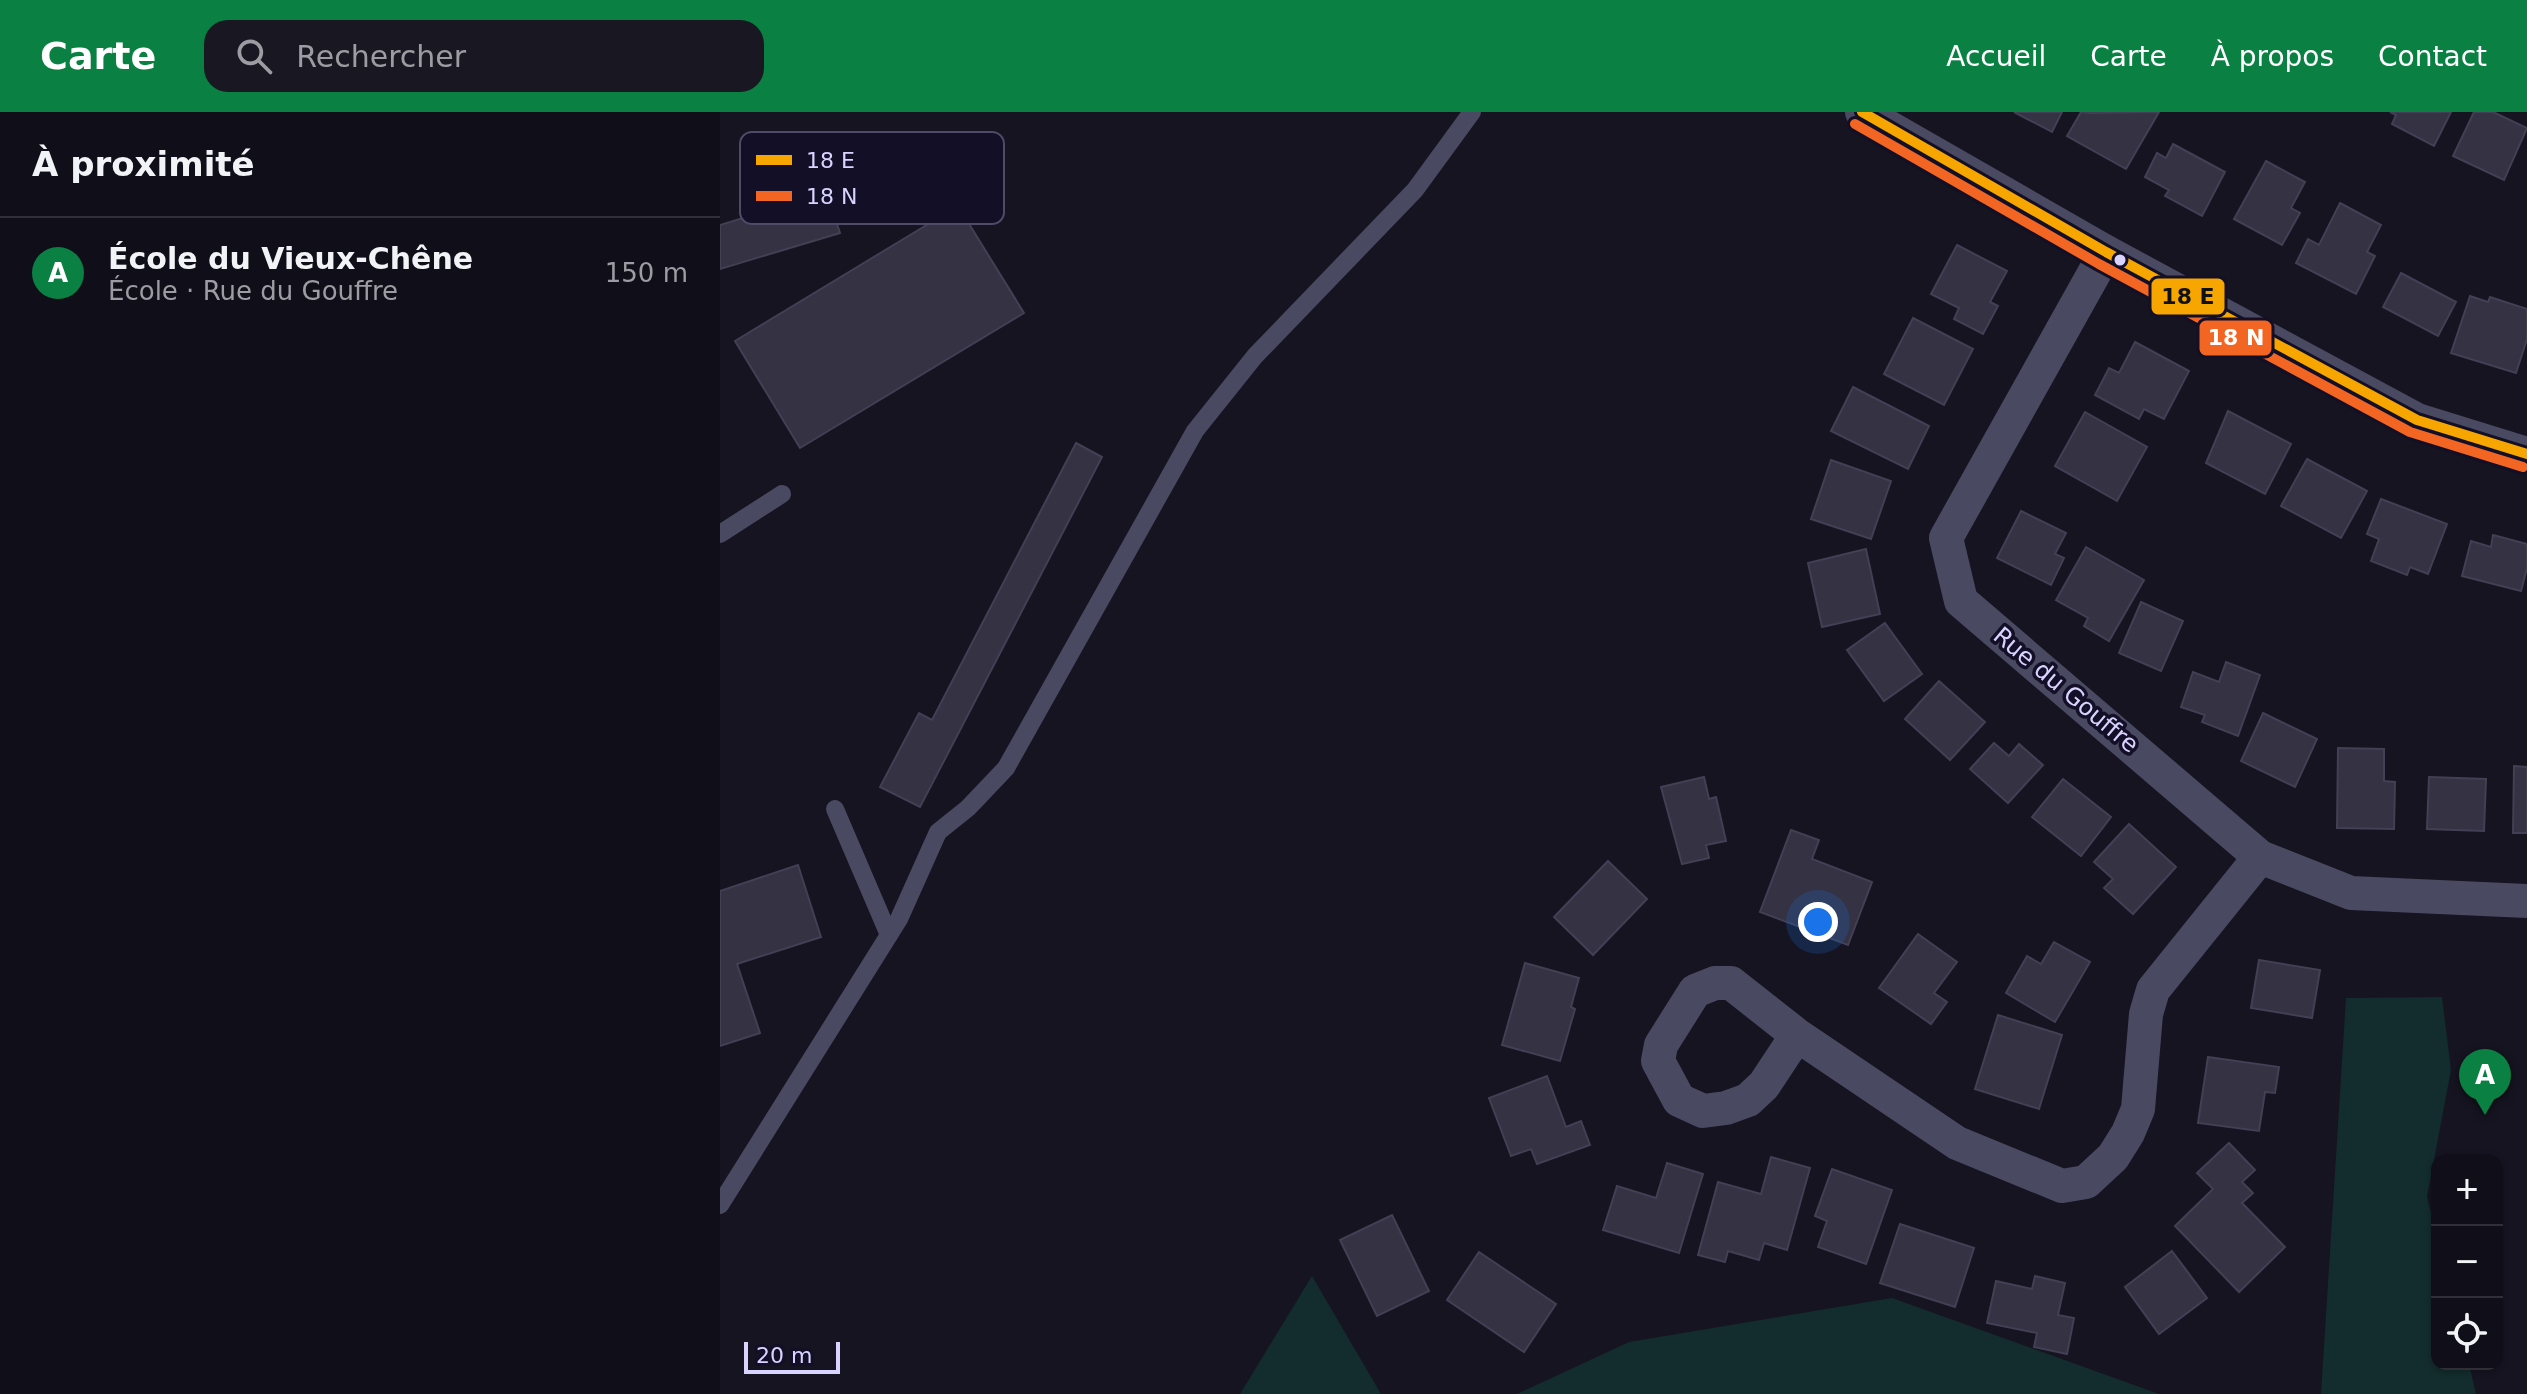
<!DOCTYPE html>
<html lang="fr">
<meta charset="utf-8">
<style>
body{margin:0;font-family:"DejaVu Sans",sans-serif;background:#191822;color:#f1f3f6}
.controls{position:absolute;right:24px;bottom:24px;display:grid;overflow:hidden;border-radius:16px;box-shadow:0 2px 6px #0004}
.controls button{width:72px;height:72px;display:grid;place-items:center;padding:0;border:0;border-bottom:2px solid #302f38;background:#100f19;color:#f1f3f6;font:40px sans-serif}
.scale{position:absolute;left:24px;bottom:20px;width:96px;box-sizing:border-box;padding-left:8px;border:4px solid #d9d4ff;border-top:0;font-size:22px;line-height:28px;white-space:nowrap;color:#d9d4ff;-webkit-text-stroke:6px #130f26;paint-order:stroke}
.you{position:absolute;left:1098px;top:810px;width:28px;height:28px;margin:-20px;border:6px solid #fff;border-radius:50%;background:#1a73e8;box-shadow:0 0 0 12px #1a73e833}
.badge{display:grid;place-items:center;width:52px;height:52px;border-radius:50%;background:#0b8043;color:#fff;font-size:26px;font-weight:700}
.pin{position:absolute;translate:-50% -66px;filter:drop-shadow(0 2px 4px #0008)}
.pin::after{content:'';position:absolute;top:42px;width:28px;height:24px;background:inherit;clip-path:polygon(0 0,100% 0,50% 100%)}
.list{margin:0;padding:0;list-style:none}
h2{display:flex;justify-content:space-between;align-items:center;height:104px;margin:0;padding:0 32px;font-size:34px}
h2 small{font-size:26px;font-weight:400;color:#9c9ca2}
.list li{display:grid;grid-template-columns:52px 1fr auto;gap:24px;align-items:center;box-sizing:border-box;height:112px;padding:0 32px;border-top:2px solid #302f38}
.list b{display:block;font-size:30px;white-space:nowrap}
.list p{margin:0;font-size:26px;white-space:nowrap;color:#9c9ca2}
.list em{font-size:26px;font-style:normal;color:#9c9ca2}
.icon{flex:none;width:44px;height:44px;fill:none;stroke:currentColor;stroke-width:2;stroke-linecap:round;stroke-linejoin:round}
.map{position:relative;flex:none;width:1807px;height:1282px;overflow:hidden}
header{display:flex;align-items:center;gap:48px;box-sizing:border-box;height:112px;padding:0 40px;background:#0b8043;color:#fff}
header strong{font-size:38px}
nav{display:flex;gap:44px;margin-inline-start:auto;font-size:28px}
.search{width:560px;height:72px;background:#191822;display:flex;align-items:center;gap:20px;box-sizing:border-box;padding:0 28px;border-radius:24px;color:#9c9ca2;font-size:30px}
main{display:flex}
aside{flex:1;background:#100f19}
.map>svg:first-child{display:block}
</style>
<header>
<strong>Carte</strong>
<div class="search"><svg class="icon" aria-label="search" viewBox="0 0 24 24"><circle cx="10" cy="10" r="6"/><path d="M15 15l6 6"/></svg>Rechercher</div>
<nav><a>Accueil</a><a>Carte</a><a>À propos</a><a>Contact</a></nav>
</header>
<main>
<aside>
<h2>À proximité<small></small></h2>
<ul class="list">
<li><span class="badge">A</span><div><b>École du Vieux-Chêne</b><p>École · Rue du Gouffre</p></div><em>150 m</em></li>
</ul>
</aside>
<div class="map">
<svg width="1807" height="1282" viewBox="0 0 1807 1282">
<rect width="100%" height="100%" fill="#161421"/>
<g fill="#132c2d">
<polygon points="1722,885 1731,958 1707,1085 1717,1124 1717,1252 1749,1252 1756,1282 1601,1282 1626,886"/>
<polygon points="592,1164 661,1282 520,1282"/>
<polygon points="1172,1186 1439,1282 797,1282 909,1230"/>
</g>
<g fill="#343243" stroke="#433f54" stroke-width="2">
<polygon points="1294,0 1342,0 1332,20"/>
<polygon points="1361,0 1370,1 1439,0 1406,57 1347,24"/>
<polygon points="1670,0 1731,0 1714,34 1672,12 1676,3"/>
<polygon points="1754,0 1773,0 1807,16 1784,68 1733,44"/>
<polygon points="1453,32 1505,60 1482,104 1445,84 1449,78 1425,65 1437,41 1446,46"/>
<polygon points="1546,49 1585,70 1571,96 1580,101 1562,133 1514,107"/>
<polygon points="107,80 120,121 0,157 0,113"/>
<polygon points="1620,91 1661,113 1647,140 1655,144 1636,182 1576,151 1588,127 1599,133"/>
<polygon points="238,94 304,201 80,336 15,229"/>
<polygon points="1237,133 1287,159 1270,190 1278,194 1263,222 1234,207 1239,196 1211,182"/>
<polygon points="1681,161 1736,190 1718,224 1663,195"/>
<polygon points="1750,184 1768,190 1770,185 1807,197 1807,227 1796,261 1731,241"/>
<polygon points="1193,206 1253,237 1224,293 1164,262"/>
<polygon points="1415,230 1469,259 1444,307 1424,297 1419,307 1375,283 1389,256 1399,261"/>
<polygon points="1133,275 1209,314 1188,357 1111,319"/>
<polygon points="1508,299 1571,332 1545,382 1486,351"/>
<polygon points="1365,300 1427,335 1397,389 1335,354"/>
<polygon points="356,331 382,345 200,695 160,675 199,601 212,608"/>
<polygon points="1587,347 1647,379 1621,426 1561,394"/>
<polygon points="1111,348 1171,369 1151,427 1091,407"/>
<polygon points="1661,387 1727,412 1708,462 1690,455 1687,463 1651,449 1659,427 1647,422"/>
<polygon points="1301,399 1346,421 1335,442 1344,446 1331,473 1277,446"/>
<polygon points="1773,423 1807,432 1807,456 1801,479 1742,464 1751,429 1771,435"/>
<polygon points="1366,435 1424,468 1389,529 1364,514 1368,506 1336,488"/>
<polygon points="1146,437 1160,502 1102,515 1088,451"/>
<polygon points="1421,490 1463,509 1441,559 1399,541"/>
<polygon points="1165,511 1202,562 1164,589 1127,538"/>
<polygon points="1506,550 1540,563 1518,624 1482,610 1485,603 1461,595 1473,560 1499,570"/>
<polygon points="1219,569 1265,610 1230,648 1185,607"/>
<polygon points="1543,601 1597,627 1575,675 1521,649"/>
<polygon points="1274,631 1289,644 1299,632 1323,653 1288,691 1250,657"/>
<polygon points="1618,636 1664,637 1664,669 1675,670 1674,717 1617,716"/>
<polygon points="1794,654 1807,655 1807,721 1793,721"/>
<polygon points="984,665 989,687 996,685 1006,729 986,733 989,746 962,752 941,675"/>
<polygon points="1709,665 1766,667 1764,719 1707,717"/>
<polygon points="1343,667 1391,705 1361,744 1312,705"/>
<polygon points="1409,712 1456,755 1413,802 1384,776 1393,767 1374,750"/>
<polygon points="1071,718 1099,728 1092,747 1152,770 1128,833 1040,800"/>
<polygon points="888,749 927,787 873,843 834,805"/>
<polygon points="78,753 101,825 17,852 40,921 0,934 0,779"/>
<polygon points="1198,822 1237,850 1214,881 1227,890 1211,912 1159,876"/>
<polygon points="1334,830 1370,850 1335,910 1286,881 1307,844 1321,852"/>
<polygon points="1539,848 1600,858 1592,906 1531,896"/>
<polygon points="805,851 859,866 851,895 855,897 840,949 782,933"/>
<polygon points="1278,903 1342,923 1319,997 1255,977"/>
<polygon points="1488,945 1559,955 1555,981 1545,980 1539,1019 1478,1011"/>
<polygon points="827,964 846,1015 861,1009 870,1033 817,1052 811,1037 791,1044 769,986"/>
<polygon points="1509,1031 1535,1058 1522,1070 1533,1081 1522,1091 1565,1135 1519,1180 1455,1114 1493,1077 1477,1061"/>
<polygon points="1051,1045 1090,1056 1067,1138 1044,1131 1039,1148 1008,1139 1005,1150 978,1143 998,1070 1041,1082"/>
<polygon points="947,1051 983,1062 959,1141 883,1118 897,1074 936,1086"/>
<polygon points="1112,1057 1172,1078 1146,1152 1098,1135 1107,1109 1095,1104"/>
<polygon points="672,1103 709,1179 657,1204 620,1128"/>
<polygon points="1180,1112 1254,1136 1235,1195 1160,1171"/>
<polygon points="1452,1139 1487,1186 1439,1222 1405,1175"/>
<polygon points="759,1140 836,1192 804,1240 727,1188"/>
<polygon points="1315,1164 1345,1171 1338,1203 1354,1206 1347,1242 1314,1235 1317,1221 1267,1211 1276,1169 1312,1177"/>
</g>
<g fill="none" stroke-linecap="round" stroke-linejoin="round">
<g stroke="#4a4962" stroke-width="18">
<polyline points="0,422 62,382"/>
<polyline points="115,697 169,823"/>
<polyline points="0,1093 179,807 218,720 248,696 286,656 475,319 535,244 695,78 752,0"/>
</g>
<g stroke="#4a4962" stroke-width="34">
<polyline points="1142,0 1386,140 1697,308 1807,342"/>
<polyline points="1386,140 1226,426 1241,489 1540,745 1631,781 1807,789"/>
<polyline points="1077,923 1044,973 1028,988 1006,996 983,999 959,988 938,949 941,933 975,879 995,871 1011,871 1077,923 1237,1031 1342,1074 1366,1070 1393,1045 1408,1021 1418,997 1426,902 1433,878 1540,745"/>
</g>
<g stroke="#130f26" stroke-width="16">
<polyline id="bus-1" points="1142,0 1386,140 1697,308 1807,342"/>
</g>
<g stroke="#130f26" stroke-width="16">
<polyline id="bus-2" points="1135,12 1379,152 1690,320 1803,355"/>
</g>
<use href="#bus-1" stroke="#f7a600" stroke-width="10"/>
<use href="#bus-2" stroke="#f26522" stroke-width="10"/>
</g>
<circle fill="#d9d4ff" stroke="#130f26" stroke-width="3" cx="1400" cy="148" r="7"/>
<g text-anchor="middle" stroke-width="7" stroke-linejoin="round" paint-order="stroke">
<g font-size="24" fill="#d9d4ff" stroke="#130f26">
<text transform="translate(1346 578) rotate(40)" y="8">Rue du Gouffre</text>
</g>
</g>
<rect x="20" y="20" width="264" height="92" rx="12" fill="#130f26" stroke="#4e4a67" stroke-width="2"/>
<rect x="36" y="43" width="36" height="10" fill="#f7a600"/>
<rect x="36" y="79" width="36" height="10" fill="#f26522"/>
<g font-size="22" fill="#d9d4ff">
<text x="86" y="56">18 E</text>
<text x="86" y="92">18 N</text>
</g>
<g stroke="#130f26" stroke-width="3">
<rect x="1430" y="165" width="76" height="39" rx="8" fill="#f7a600"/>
<rect x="1478" y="207" width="75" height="38" rx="8" fill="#f26522"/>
</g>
<g font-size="22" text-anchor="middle" font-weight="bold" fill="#fff">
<text x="1516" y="233">18 N</text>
</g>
<g font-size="22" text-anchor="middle" font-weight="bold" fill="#111">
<text x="1468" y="192">18 E</text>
</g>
</svg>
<div class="controls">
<button>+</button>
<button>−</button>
<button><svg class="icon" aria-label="locate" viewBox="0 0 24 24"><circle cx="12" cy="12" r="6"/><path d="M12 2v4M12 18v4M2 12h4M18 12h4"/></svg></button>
</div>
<div class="scale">20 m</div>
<div class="you"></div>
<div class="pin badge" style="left:1765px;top:1003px">A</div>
</div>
</main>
